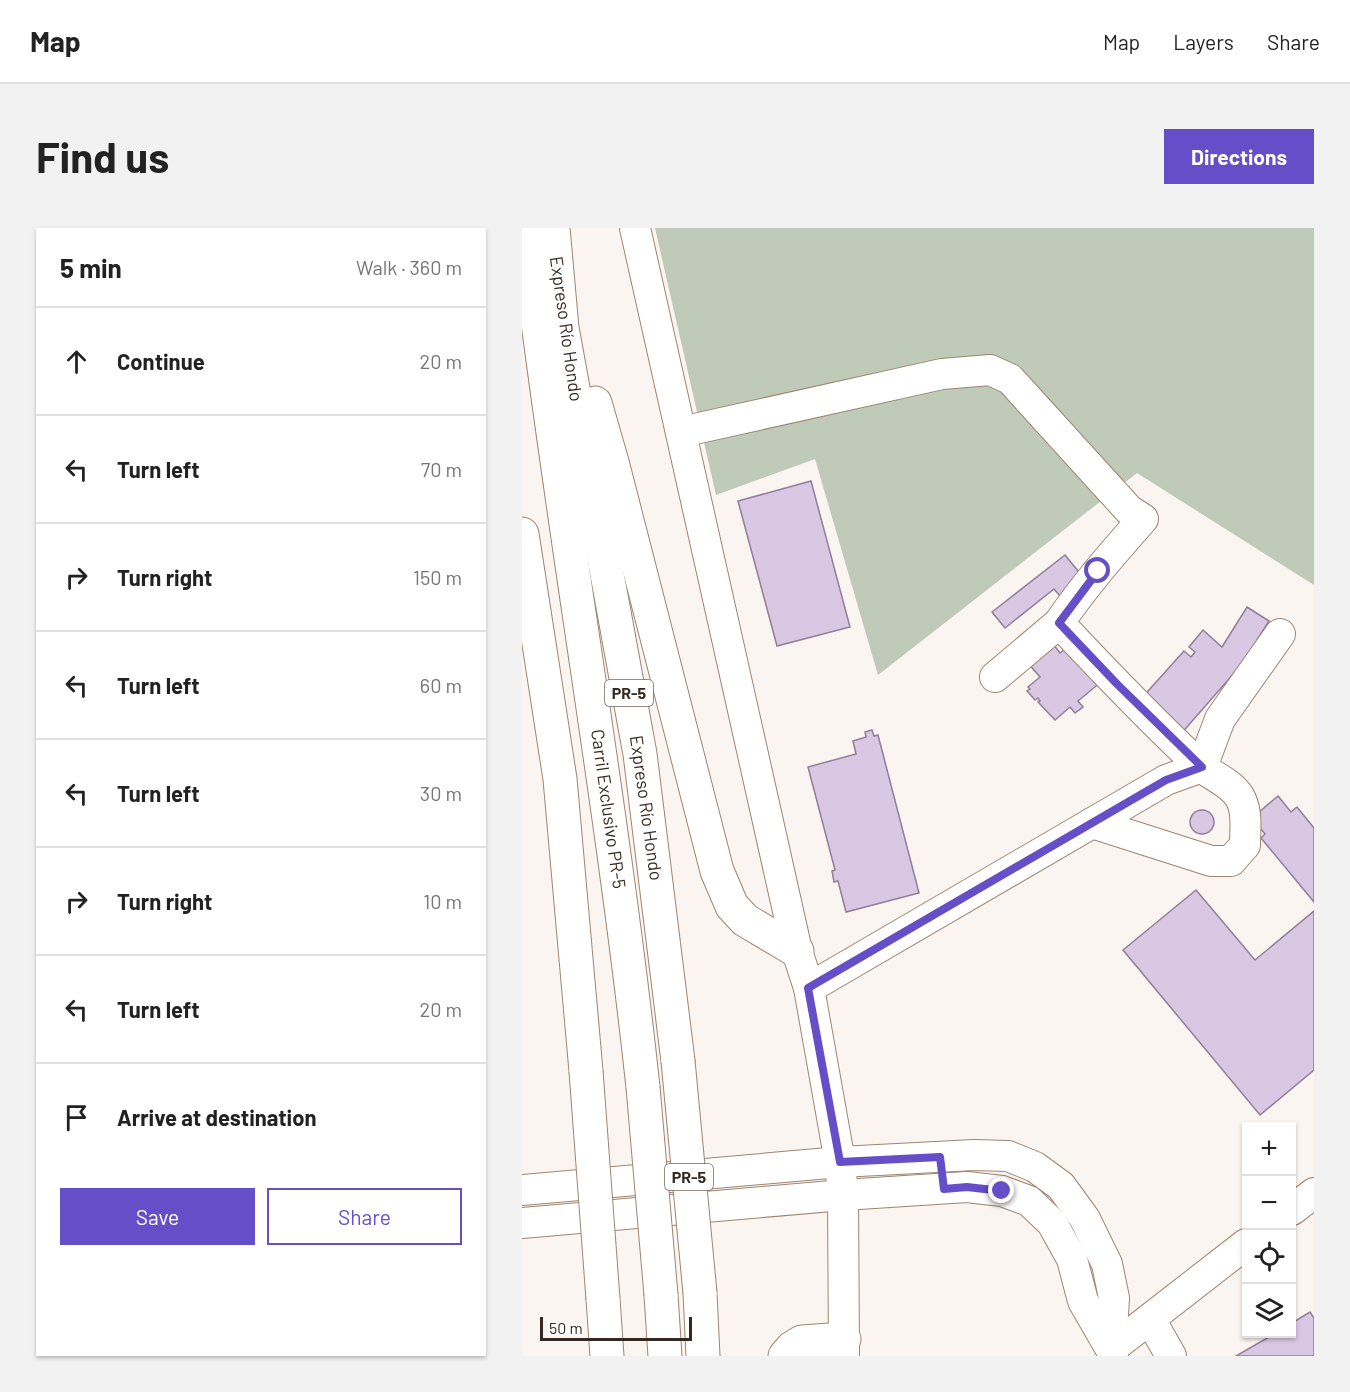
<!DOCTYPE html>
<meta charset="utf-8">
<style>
body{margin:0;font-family:Barlow,sans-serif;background:#f2f2f2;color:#222}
.controls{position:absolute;right:18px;bottom:18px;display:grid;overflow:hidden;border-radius:0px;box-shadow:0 2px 4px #0004}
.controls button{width:54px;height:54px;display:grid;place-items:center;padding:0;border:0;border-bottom:2px solid #e0e0e0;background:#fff;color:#222;font:30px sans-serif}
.scale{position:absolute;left:18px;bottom:15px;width:152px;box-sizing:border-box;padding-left:6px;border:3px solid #342920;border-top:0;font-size:16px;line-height:21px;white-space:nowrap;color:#342920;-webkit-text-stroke:4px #fff;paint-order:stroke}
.stop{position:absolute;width:18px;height:18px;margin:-14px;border:4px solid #654fc8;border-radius:50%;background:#fff}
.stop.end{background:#654fc8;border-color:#fff;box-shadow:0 2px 6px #0008}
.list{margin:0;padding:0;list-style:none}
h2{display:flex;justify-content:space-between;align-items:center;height:78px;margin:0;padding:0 24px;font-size:26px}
h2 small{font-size:20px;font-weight:400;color:#767676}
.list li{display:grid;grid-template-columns:39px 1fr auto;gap:18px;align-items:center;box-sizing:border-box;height:108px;padding:0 24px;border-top:2px solid #e0e0e0}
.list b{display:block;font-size:22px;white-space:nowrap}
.list em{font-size:20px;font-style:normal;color:#767676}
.actions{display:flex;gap:12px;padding:18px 24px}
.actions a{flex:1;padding:14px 0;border:2px solid #654fc8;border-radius:0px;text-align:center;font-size:21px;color:#654fc8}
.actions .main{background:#654fc8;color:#fff}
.icon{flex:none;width:33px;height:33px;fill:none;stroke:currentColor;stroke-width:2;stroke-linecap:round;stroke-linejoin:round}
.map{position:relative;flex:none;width:792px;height:1128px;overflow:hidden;border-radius:0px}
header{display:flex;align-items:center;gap:36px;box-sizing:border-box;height:84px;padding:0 30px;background:#fff;border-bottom:2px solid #e0e0e0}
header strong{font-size:28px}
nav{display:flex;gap:33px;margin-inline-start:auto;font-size:21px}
.intro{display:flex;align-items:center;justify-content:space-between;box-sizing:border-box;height:144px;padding:0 36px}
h1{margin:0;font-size:42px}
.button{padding:15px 27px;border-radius:0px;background:#654fc8;color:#fff;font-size:21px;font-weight:700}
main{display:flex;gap:36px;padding:0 36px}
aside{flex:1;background:#fff;border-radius:0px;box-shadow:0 2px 4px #0004}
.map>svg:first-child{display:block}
</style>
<header>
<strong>Map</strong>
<nav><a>Map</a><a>Layers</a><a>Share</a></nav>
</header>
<div class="intro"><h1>Find us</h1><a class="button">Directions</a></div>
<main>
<aside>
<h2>5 min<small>Walk · 360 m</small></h2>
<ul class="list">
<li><svg class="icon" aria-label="ahead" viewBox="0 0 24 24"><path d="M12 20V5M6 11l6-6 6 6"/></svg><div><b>Continue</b></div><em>20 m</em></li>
<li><svg class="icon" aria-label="left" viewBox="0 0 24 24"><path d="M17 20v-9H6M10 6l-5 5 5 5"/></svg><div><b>Turn left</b></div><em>70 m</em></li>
<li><svg class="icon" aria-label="right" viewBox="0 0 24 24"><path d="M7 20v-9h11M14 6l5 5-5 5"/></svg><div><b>Turn right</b></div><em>150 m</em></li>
<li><svg class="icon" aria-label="left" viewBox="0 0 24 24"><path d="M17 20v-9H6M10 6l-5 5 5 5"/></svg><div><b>Turn left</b></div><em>60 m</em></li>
<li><svg class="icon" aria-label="left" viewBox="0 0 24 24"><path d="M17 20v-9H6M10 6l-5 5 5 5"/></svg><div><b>Turn left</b></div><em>30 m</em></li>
<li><svg class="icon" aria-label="right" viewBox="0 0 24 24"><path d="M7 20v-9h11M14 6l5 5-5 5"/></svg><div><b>Turn right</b></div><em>10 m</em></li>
<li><svg class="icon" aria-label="left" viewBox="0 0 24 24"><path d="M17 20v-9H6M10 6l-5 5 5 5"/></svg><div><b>Turn left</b></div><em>20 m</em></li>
<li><svg class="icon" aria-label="arrive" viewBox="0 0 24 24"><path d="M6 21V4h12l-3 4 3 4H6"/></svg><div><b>Arrive at destination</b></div></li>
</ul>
<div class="actions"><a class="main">Save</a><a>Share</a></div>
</aside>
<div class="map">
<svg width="792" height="1128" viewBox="0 0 792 1128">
<rect width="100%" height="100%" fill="#fbf5f1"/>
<polygon fill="#bfcab9" points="133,0 792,0 792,357 615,245 356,447 293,231 194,267"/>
<g fill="#d9c8e3" stroke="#917f9a" stroke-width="1.5">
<polygon points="289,253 328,399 255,418 216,273"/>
<polygon points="543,327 561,349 538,368 532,361 483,400 470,384"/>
<polygon points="725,379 747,393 720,436 658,507 618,472 662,423 669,429 673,424 667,419 681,402 700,419"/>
<polygon points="529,413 538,425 548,417 580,453 556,473 561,479 553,485 548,479 533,492 516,474 518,473 516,470 513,472 505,463 508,461 506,459 518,449 505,434"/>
<polygon points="350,502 352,508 356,507 397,665 324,684 316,653 312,654 310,643 313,642 286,539 334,526 331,513 344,509 343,504"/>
<polygon points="756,568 769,584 775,579 792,600 792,674 739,610 743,606 730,590"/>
<circle cx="680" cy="594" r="12"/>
<polygon points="674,662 733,732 792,683 792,842 738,887 601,722"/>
<polygon points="788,1084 792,1090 792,1128 714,1128 747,1109 744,1106 770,1106 770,1095"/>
</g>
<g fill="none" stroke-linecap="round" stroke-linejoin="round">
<g stroke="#9f846f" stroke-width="32">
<g id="minor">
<polyline points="113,0 275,723 287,760 318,934 321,967 322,1128"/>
<path d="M159,204L420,146L468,142L488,151L607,282L621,291C591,325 562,358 537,395C583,444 628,491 677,537C689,548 707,553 717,568C726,582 723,601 723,617L709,633H689L570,595"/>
<polyline points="473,449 537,395"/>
<polyline points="287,760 644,552 680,539 698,491 758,406"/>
<polyline points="0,962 318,934 452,927 486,928 513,939 539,958 563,991 585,1036 592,1070 589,1121"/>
<polyline points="770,982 792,965"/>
<polyline points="0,995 321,967 445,959 480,963 507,973 530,995 550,1031 561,1073 591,1125"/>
<polyline points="628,1091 649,1128"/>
<polyline points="589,1121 724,1016"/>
</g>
</g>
<g stroke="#9f846f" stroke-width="35">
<g id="highway">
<path d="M4,0C38,287 90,572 121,859"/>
<polyline points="31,0 40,100 118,526 156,833"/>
<polyline points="73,175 90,234 195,643 210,678 223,692 275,723"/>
<polyline points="0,306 38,551 64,843"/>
<polyline points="178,1065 181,1128"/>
<polyline points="139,1067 143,1128"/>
<polyline points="81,1071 85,1128"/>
<polyline points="263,1128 270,1120 280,1114 322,1111"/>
</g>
</g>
<use href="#minor" stroke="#fff" stroke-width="30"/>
<use href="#highway" stroke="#fff" stroke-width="33"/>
<g stroke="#9f846f" stroke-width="35" stroke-linecap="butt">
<g id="highway-bridge">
<polyline points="156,833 178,1065"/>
<polyline points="64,843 81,1071"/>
<polyline points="121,859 139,1067"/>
</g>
</g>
<use href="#highway-bridge" stroke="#fff" stroke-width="33"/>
</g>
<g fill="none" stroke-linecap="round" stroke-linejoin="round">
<polyline stroke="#654fc8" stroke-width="8" points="480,963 445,959 422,961 418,929 318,934 286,760 644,552 680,539 595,456 537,395 576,343"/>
</g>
<g text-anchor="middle" stroke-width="6" stroke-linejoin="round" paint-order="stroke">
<g fill="#fff" stroke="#716963" stroke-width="1.5">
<rect x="83" y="452" width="48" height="26" rx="4.5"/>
<rect x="143" y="936" width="48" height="26" rx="4.5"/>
</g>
<g font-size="16" font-weight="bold" fill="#342920">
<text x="107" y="471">PR-5</text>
<text x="167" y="955">PR-5</text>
</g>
<g font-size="18" fill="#342920" stroke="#fff">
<text transform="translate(44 101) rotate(82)" y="6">Expreso Río Hondo</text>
<text transform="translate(124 580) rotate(82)" y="6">Expreso Río Hondo</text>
<text transform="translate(86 581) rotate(82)" y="6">Carril Exclusivo PR-5</text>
</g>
</g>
</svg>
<div class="controls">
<button>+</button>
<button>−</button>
<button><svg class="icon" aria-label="locate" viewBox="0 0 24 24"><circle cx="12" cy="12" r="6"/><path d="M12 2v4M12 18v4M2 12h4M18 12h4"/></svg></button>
<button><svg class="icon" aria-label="layers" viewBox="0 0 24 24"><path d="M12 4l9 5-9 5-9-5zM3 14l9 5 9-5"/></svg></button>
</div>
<div class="scale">50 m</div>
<div class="stop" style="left:576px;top:343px"></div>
<div class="stop end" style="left:480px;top:963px"></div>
</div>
</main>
